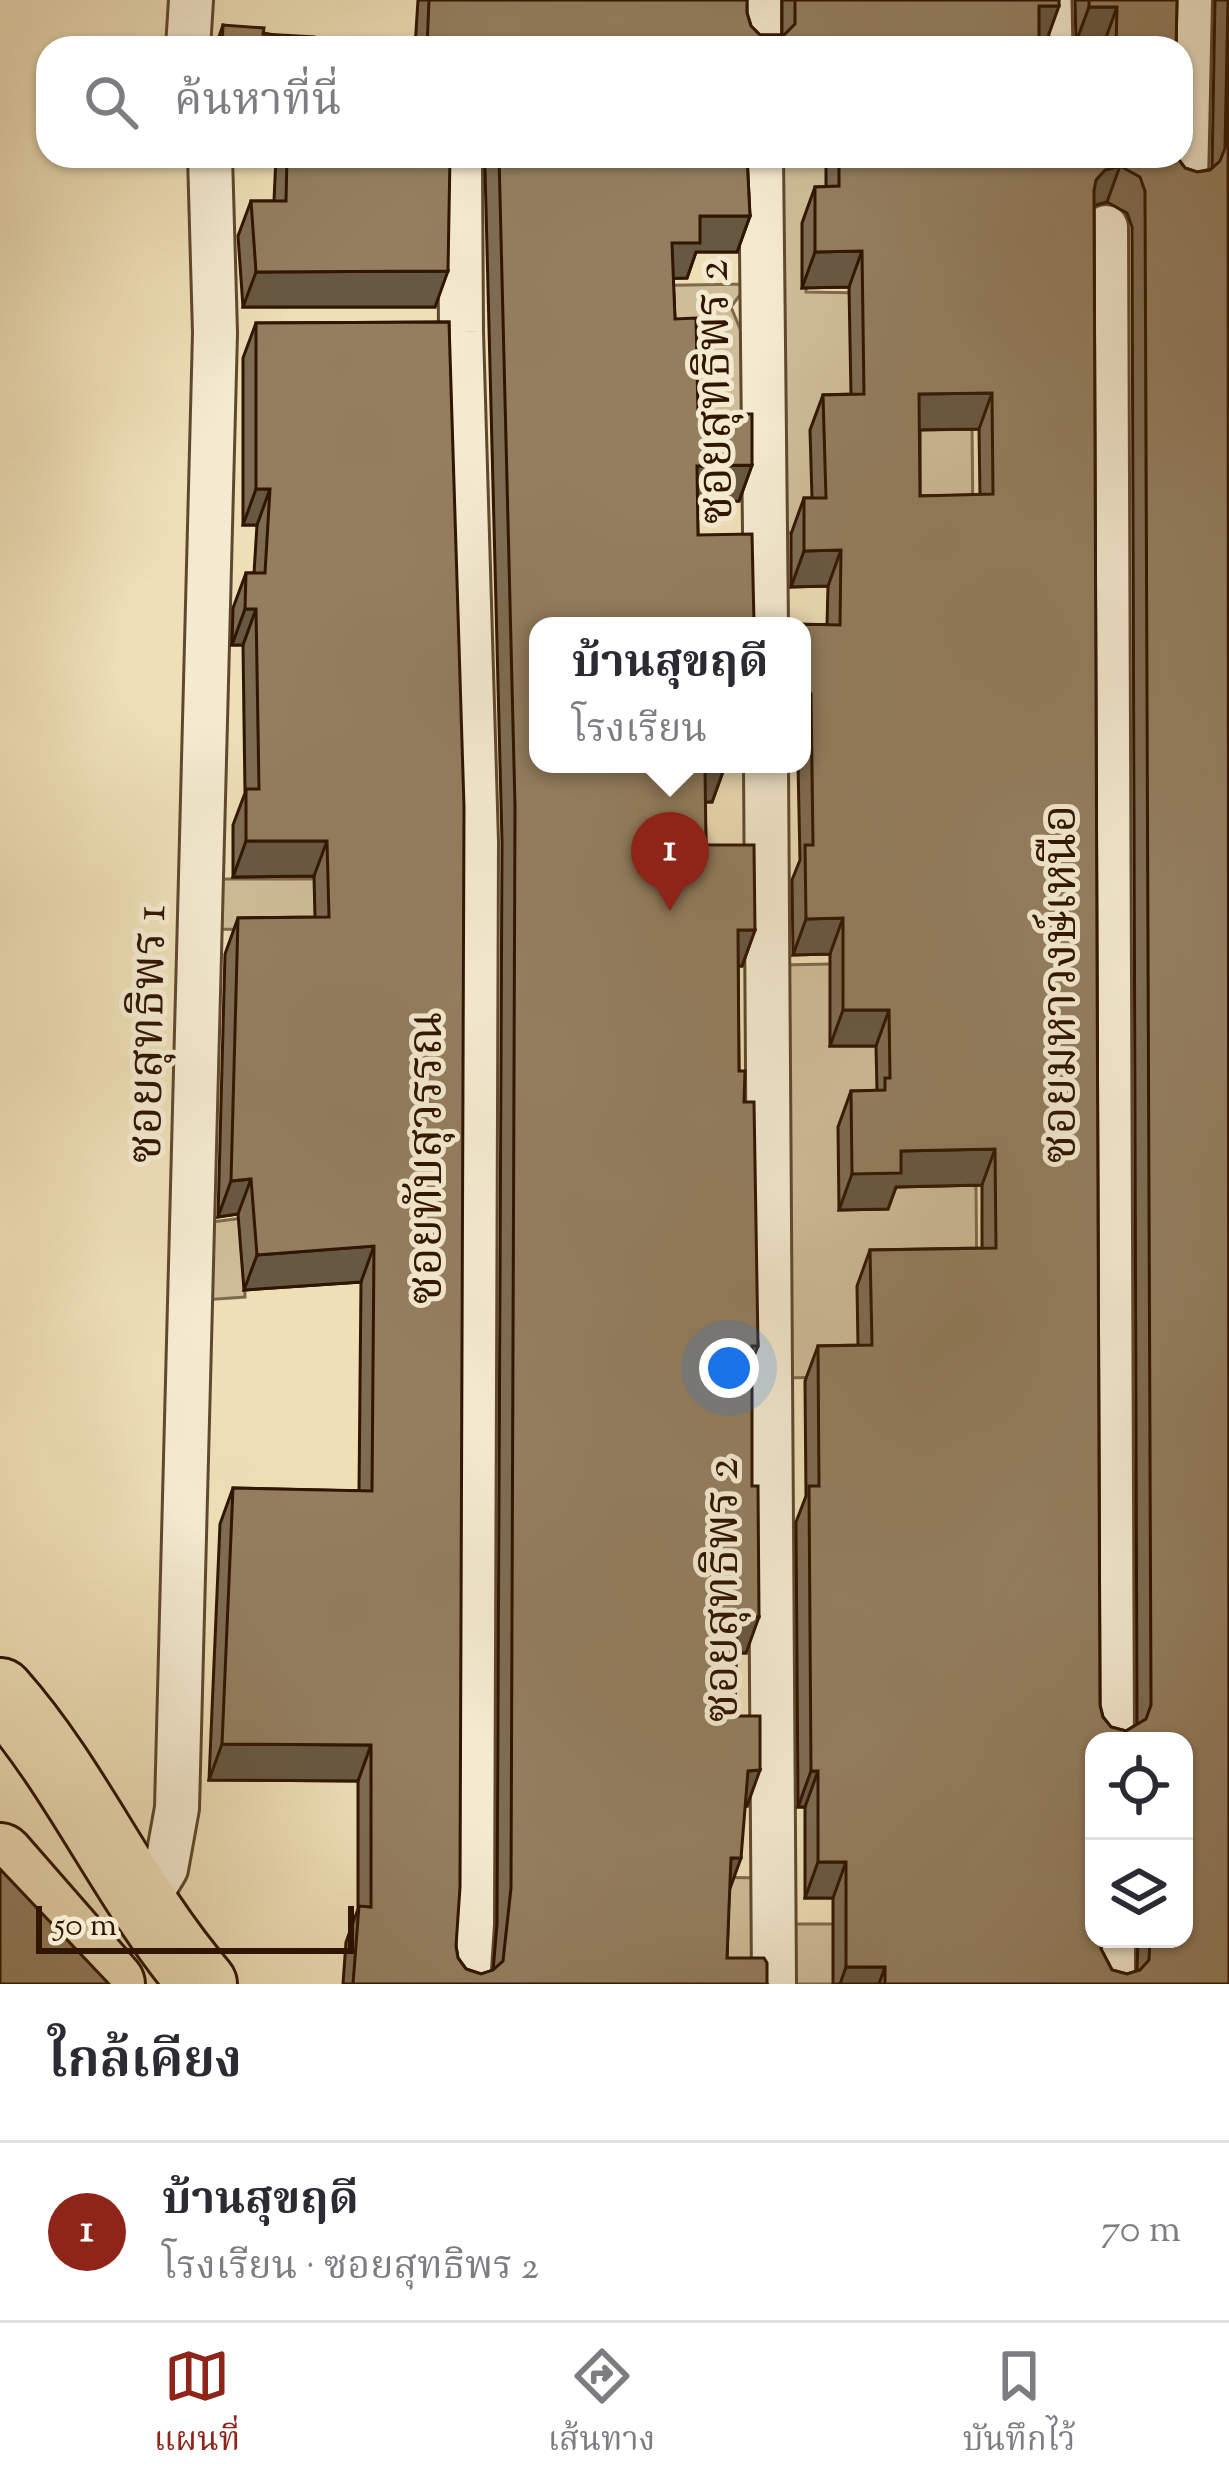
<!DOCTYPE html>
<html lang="th">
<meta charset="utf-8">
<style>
body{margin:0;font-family:"Sorts Mill Goudy","Noto Serif Thai",serif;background:#f7f7f7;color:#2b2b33}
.controls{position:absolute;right:36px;bottom:36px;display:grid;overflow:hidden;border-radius:24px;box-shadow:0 3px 9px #0004}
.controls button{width:108px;height:108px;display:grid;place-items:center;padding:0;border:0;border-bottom:3px solid #e1e1e2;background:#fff;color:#2b2b33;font:60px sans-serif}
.scale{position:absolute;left:36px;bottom:30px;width:318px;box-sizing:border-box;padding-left:12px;border:6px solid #301500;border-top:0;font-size:33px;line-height:42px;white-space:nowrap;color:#301500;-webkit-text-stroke:9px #f4ead0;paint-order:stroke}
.you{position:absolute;left:729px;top:1368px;width:42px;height:42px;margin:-30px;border:9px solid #fff;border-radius:50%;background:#1a73e8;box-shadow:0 0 0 18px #1a73e833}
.badge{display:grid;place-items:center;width:78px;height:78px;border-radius:50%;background:#8f2418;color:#fff;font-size:39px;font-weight:700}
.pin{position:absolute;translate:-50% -99px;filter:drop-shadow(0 3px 6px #0008)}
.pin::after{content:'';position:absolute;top:63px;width:42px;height:36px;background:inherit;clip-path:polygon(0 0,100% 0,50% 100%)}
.popup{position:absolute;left:529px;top:617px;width:282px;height:156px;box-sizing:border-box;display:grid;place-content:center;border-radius:24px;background:#fff;filter:drop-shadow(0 3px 9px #0005);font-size:39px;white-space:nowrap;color:#7c7c81}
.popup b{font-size:45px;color:#2b2b33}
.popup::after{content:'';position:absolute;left:50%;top:100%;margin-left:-24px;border:24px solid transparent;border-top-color:#fff}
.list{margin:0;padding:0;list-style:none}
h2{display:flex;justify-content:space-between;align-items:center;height:156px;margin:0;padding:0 48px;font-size:51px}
h2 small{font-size:39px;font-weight:400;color:#7c7c81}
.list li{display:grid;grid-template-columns:78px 1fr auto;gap:36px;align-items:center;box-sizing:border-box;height:180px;padding:0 48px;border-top:3px solid #e1e1e2}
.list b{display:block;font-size:45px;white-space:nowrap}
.list p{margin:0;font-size:39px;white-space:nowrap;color:#7c7c81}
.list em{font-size:39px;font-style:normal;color:#7c7c81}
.icon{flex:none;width:66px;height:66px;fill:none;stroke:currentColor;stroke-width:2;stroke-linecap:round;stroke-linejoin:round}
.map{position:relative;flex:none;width:1229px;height:1984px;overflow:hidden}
.search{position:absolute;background:#fff;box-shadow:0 3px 9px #0004;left:36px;right:36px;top:36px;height:132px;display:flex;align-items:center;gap:30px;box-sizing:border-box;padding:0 42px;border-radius:36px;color:#7c7c81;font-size:45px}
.sheet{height:336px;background:#fff}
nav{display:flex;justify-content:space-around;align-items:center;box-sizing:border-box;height:168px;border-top:3px solid #e1e1e2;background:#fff;font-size:33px;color:#7c7c81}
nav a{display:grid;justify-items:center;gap:6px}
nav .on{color:#8f2418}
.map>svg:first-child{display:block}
</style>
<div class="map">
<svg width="1229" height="1984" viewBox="0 0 1229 1984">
<rect width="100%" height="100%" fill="#eedfb7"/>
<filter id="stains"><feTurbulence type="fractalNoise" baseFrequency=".00167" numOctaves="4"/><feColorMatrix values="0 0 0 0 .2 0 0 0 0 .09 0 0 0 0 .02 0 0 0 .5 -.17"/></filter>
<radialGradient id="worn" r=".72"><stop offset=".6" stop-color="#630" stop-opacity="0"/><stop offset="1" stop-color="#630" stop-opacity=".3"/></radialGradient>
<g fill="#cebd98" stroke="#7f694c" stroke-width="3">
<polygon points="781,156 859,156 832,227 808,229 806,292 927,294 972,423 973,527 781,533"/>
<polygon points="748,284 731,307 746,343 747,421 675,421 565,287"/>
<polygon points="214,879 322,879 324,931 215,929"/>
<polygon points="975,961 936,1181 976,1186 977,1293 873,1376 786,1378 783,965"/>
<polygon points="243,1218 245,1297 203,1300 204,1223"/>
<polygon points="710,1877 758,1878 760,1984 706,1984"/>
<polygon points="789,1924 872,1924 875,1984 789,1984"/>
</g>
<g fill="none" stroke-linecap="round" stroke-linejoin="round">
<g stroke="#60482e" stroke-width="27">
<polyline id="lane" points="1060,0 1061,48"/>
</g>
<g stroke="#60482e" stroke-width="48">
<g id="street">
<polyline points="759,0 759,48"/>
<polyline points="188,48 191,0"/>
<polyline points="761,156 766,626"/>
<polyline points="460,169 461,332 476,842 472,1924 468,1984"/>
<polyline points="1186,183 1190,0"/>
<polyline points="1106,227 1112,1741"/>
<polyline points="766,764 774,1984"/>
<polyline points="143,1907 166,1869 177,1808 215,333 210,156"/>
<polyline points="1113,1939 1113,1984"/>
</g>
</g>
<g stroke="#301500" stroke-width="72">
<g id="primary">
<path d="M0,1692C79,1781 125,1894 203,1984"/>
<polyline points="0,1857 111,1984"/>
</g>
</g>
<use href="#lane" stroke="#f4ead0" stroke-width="21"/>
<use href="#street" stroke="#f4ead0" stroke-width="42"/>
<use href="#primary" stroke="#eedfb7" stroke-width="66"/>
</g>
<g fill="#7e6c52" stroke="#301500" stroke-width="3" fill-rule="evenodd">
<polygon points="418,0 747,0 747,13 751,26 760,35 782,35 782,0 1059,0 1046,42 1039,42 1039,48 215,48 223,25 314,43 415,47"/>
<polygon points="1075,0 1177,0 1176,48 1103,48 1104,43 1076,42"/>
<path d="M1215,0H1229V1984H833V1898H805V1807H798L796,1522L806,1496L805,1381L818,1346L858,1345L857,1286L870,1250L982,1248V1185L896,1187L888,1209L839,1210L838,1127L851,1091H877L876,1046H830V954L793,955L792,880L800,860L798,764H802V626H538L725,766L712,802H705L706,845L755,930L742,966H738L739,1071L744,1102L758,1346L752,1361L746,1653H736L735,1716L747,1806H745L729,1891L727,1958L767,1984H343L346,1942L358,1909V1781L209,1780L220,1524L233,1488L359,1491L361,1282L244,1290L238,1214L218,1217L225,954L238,918L315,917L314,876L233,877V825L245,793L243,645H232L233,608L246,573H254L257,525H243V358L256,323L449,322L456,1946L458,1958L466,1969L481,1974L493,1971L497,1924L502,842L485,169L482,156H747L750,216L737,252H696L687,278H673L675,319L698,414L752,465L739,501L697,502L698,535L754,623L827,625L828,586L791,587V534L804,498H812L810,430L823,395L851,394L849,287L802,288V223L815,187H826V156H1039V162H1101V156H1176L1185,168L1197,172L1212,169ZM1107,202L1127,213L1132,227L1137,1724L1126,1731L1111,1727L1103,1717L1100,1705L1094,205ZM979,429L980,495L920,496V430ZM1094,1741L1184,1939H1138L1137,1971L1127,1974L1112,1970L1101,1949Z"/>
<polygon points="276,156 450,156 435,307 243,307 238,236 251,201 274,201"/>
</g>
<g fill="#675842" stroke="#301500" stroke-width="3">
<polygon points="1039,6 1059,6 1046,42 1026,42"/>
<polygon points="1089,7 1117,7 1104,43 1076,42"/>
<polygon points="1120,166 1107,202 1092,206 1083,215 1096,180 1105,170"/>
<polygon points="700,216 750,216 737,252 696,252 687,278 659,279 672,243"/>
<polygon points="862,251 849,287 802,288 815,252"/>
<polygon points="448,271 435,307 243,307 256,272"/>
<polygon points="992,393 979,429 906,430 919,394"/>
<polygon points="752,465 739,501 683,502 697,466"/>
<polygon points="256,489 270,489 257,525 243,525"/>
<polygon points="841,550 828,586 791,587 804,551"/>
<polygon points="245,609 256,609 243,645 232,645"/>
<polygon points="811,694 802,719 802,695"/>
<polygon points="705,766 725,766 712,802 692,802"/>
<polygon points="246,841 327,841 314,876 233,877"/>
<polygon points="843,918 830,954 793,955 806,919"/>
<polygon points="738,930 755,930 742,966 725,966"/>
<polygon points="843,1010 889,1010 876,1046 830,1046"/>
<polygon points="995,1149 982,1185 896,1187 888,1209 839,1210 852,1174 901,1151"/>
<polygon points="251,1179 238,1214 218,1217 231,1181"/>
<polygon points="374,1246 361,1282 244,1290 257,1255"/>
<polygon points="737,1616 759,1617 746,1653 724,1652"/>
<polygon points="222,1744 371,1745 358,1781 209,1780"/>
<polygon points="760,1770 747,1806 735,1806 748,1771"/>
<polygon points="811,1771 818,1771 805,1807 798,1807"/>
<polygon points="731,1858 741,1858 728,1894"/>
<polygon points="818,1862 846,1862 833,1898 805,1898"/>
<polygon points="846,1967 885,1967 879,1984 840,1984"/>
</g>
<g fill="#937e5f" stroke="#301500" stroke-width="3" fill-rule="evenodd">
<polygon points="429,0 747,0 747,13 751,26 760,35 784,35 795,24 795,0 1059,0 1059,6 1039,6 1039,48 222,48 223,25 264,28 263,34 314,37 314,43 427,48"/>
<polygon points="1089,0 1177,0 1176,48 1116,48 1117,7 1089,7"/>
<path d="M1228,0L1229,1984H885V1967H846V1862H818V1771H811L809,1486H819L818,1346L872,1345L870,1250L996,1248L995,1149L901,1151V1173L852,1174L851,1091L885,1090V1078H890L889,1010H843V918L806,919L805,845H813L811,694L802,695V626H538V764H725V766H705L706,845H754L755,930H738L739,1071H745L744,1102H754L758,1346H752V1486H758L759,1617L737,1616L735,1716H760V1770L748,1771L741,1858H731L727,1958H764L767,1963V1984H353L359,1906L371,1907V1745L222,1744L233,1488L372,1491L374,1246L257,1255L251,1179L231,1181L238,918L329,917L327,841H246V789H259L256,609H245L246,573H265L270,489H256V323L449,322L464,807L460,1887L456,1946L458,1958L466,1969L481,1974L493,1970L503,1961L511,1888L515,806L499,156H747L750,216H700V243H672L675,319L696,318L698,414H752V465L697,466L698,535L752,534L754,623L840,625L841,550L804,551V498H826L823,395L864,394L862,251L815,252V187L839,186V156H1039V162H1113V156H1176L1185,168L1197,172L1210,170L1220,161L1225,148ZM1120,166L1140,177L1145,191L1151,1705L1146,1719L1126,1731L1111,1727L1103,1717L1100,1705L1094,191L1096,180L1105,170ZM992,393L993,494L920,496L919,394ZM1094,1741H1184V1939H1150L1149,1960L1140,1970L1127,1974L1112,1970L1101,1949V1939H1094Z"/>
<polygon points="287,156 450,156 448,271 256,272 251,201 286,201"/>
<polygon points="0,1869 109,1984 0,1984"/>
</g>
<g text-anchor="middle" stroke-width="10" stroke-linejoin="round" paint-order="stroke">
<g font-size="48" fill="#301500" stroke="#f4ead0">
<text transform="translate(712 392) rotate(-91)" y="17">ซอยสุทธิพร 2</text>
<text transform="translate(1058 984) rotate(-90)" y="17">ซอยมหาวงษ์เหนือ</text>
<text transform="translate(145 1034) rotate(-89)" y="17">ซอยสุทธิพร 1</text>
<text transform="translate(424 1158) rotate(-90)" y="17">ซอยทับสุวรรณ</text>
<text transform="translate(720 1590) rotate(-90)" y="17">ซอยสุทธิพร 2</text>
</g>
</g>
<rect width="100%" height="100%" filter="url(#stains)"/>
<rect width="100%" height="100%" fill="url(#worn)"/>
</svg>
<div class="controls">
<button><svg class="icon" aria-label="locate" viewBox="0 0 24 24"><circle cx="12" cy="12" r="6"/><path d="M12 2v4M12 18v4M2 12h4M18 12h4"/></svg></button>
<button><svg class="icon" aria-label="layers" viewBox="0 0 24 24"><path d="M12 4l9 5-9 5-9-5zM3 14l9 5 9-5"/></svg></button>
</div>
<div class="scale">50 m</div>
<div class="you"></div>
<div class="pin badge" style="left:670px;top:911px">1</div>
<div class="popup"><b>บ้านสุขฤดี</b>โรงเรียน</div>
<div class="search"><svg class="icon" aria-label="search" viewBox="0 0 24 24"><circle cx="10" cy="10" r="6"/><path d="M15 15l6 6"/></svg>ค้นหาที่นี่</div>
</div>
<section class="sheet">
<h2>ใกล้เคียง<small></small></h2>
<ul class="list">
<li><span class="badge">1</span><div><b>บ้านสุขฤดี</b><p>โรงเรียน · ซอยสุทธิพร 2</p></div><em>70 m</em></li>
</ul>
</section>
<nav>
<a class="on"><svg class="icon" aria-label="map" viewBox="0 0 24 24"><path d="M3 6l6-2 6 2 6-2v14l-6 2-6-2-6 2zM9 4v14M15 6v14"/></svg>แผนที่</a>
<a><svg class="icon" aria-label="directions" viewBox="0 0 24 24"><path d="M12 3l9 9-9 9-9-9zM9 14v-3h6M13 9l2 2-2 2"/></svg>เส้นทาง</a>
<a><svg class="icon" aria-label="saved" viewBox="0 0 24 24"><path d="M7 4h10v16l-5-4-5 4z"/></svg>บันทึกไว้</a>
</nav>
